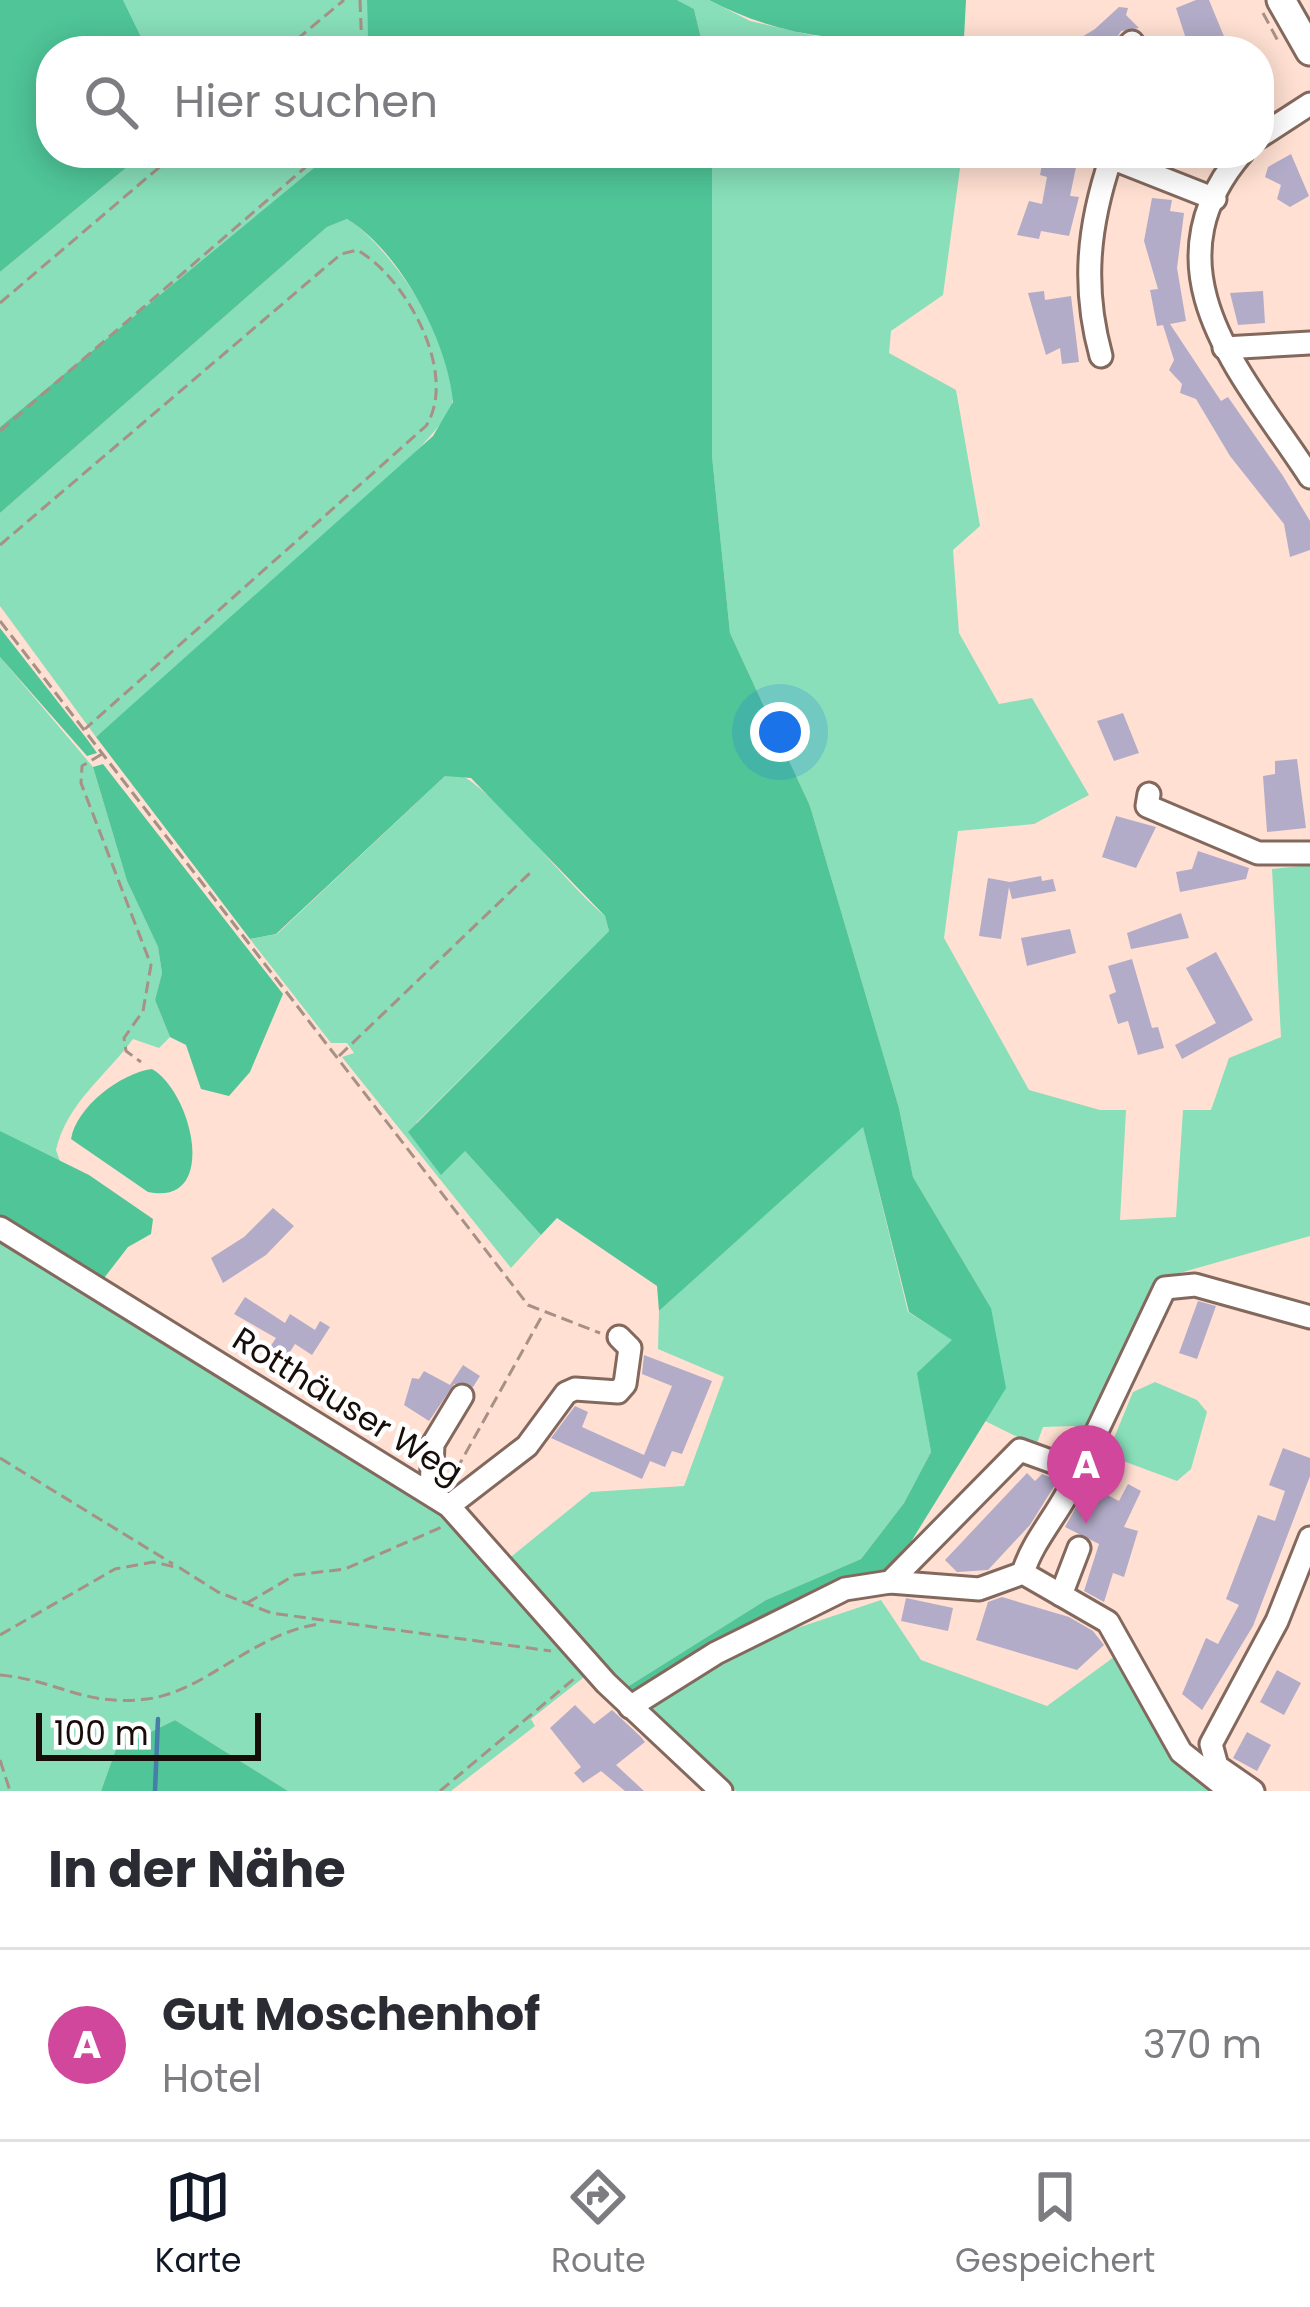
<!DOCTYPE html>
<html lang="de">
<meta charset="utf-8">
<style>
body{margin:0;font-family:Poppins,sans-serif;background:#f7f7f7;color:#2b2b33}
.scale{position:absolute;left:36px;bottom:30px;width:225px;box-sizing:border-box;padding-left:12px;border:6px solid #180e09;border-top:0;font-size:33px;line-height:42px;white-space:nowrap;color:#180e09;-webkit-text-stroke:9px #fff;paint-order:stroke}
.you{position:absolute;left:780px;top:732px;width:42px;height:42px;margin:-30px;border:9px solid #fff;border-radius:50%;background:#1a73e8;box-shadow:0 0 0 18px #1a73e833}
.badge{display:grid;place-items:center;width:78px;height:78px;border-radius:50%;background:#111827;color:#fff;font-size:39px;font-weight:700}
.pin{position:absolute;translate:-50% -99px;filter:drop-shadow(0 3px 6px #0008)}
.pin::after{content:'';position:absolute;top:63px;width:42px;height:36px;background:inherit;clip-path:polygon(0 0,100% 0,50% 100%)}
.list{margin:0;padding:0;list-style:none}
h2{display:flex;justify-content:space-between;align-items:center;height:156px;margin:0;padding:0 48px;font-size:51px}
h2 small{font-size:39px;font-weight:400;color:#7c7c81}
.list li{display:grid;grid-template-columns:78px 1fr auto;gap:36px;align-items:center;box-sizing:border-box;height:192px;padding:0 48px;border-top:3px solid #e1e1e2}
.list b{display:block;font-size:45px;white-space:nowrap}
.list p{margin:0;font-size:39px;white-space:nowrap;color:#7c7c81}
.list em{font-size:39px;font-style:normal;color:#7c7c81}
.icon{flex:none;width:66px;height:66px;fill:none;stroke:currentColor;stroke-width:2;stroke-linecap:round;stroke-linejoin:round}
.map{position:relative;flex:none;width:1310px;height:1791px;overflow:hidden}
.search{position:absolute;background:#fff;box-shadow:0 6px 30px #0003;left:36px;right:36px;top:36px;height:132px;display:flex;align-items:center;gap:30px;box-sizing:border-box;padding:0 42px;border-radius:48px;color:#7c7c81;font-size:45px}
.sheet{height:348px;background:#fff}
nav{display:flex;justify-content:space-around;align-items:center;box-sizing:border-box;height:168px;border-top:3px solid #e1e1e2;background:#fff;font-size:33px;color:#7c7c81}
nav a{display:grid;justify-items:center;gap:6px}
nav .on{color:#111827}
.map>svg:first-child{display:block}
</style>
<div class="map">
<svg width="1310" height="1791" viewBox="0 0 1310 1791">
<rect width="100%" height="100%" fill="#ffe0d2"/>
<g fill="#88dfba">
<polygon points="123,0 367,0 368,51 148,51"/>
<polygon points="677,0 709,0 750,21 845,43 964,38 963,51 704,51 694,9"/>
<polygon points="144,153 332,153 0,427 0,272"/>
<polygon points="712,153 962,153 943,295 891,331 889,353 956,390 980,526 953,550 959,633 999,704 1032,698 1089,795 1034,824 958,831 944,938 1029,1090 1100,1110 1126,1110 1120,1220 1176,1217 1183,1110 1211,1110 1229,1058 1281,1037 1272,869 1310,865 1310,1236 1162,1278 1090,1437 1074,1426 1043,1427 1036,1446 983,1420 991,1308 913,1177 899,1108 810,806 730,633 712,456"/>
<path d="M347,219C389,244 463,353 452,404C443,448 149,690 96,737L0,606V513L327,227Z"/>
<path d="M0,657L93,767L127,881L158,947L162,973L155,1000L170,1037L159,1048L133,1039C105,1077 67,1103 56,1150L61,1164L0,1131Z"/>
<path d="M457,774C489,783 568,887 605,916L609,931L416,1123L465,1151L541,1235L511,1268L342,1057L354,1053L347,1043H331L250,939L277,934L445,776Z"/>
<polygon points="863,1126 908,1312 953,1340 918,1373 931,1452 904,1503 861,1559 766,1600 624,1689 507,1560 591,1492 684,1486 724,1377 658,1349 659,1311"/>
<polygon points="0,1239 445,1513 588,1674 531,1719 535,1726 451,1791 288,1791 175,1720 116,1749 101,1791 0,1791"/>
<polygon points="1155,1382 1197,1400 1207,1412 1191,1469 1177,1481 1107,1455 1133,1392"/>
<polygon points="881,1600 921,1660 1047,1706 1114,1657 1189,1775 1213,1791 736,1791 686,1740 649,1716 654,1702 731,1650"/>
</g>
<g fill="#4fc598">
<polygon points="0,0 123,0 148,51 51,51 51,153 144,153 0,272"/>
<polygon points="367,0 677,0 694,9 704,51 368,51"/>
<path d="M709,0H966L964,38C869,42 795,45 709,0Z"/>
<path d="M332,153H712V456L730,633L810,806L899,1108L913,1177L991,1308L1006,1388L896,1566L854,1580L635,1696L624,1689L766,1600L861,1559L904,1503L931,1452L917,1373L952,1340L909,1312L863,1127L659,1311L657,1286L557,1218L541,1235L465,1151L441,1175L408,1132L609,931L605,916L471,778L445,776L276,934L250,939L96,737L433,436L453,402C448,342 400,251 347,219L327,227L0,513V427Z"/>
<polygon points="0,628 87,739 97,753 87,756 0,657"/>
<polygon points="103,764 283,994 250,1072 229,1096 201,1089 186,1045 170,1037 155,1000 162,973 158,947 127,881 93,767"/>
<path d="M152,1069C193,1093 219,1207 148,1192L71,1139C76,1107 121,1073 152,1069Z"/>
<polygon points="0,1131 89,1175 153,1219 151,1234 128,1247 101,1282 0,1218"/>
<polygon points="175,1720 288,1791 101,1791 116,1749"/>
</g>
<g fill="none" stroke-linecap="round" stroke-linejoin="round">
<polyline stroke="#477da9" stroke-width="4.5" points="155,1791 158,1719"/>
</g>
<g fill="#b2acc8">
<polygon points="1196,0 1209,0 1230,51 1193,51 1187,42 1176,8"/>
<polygon points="1119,7 1128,8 1126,15 1139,28 1121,31 1108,51 1059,51 1071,37 1075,41 1095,29"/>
<polygon points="1044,153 1079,153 1070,196 1079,197 1069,236 1041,231 1039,239 1017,235 1029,201 1042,204 1047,177 1040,175"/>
<polygon points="1291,154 1309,196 1290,207 1277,199 1281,185 1265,177 1268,167"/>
<polygon points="1152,198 1172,200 1170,211 1184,213 1177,268 1186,321 1170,324 1221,401 1228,397 1283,476 1310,521 1310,550 1290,557 1284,524 1230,456 1196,399 1180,393 1182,384 1169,370 1174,360 1163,325 1157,326 1150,290 1158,289 1144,241"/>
<polygon points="1044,291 1045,300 1071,296 1079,362 1062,364 1060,348 1046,355 1028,293"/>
<polygon points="1263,291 1265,323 1238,325 1230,293"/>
<polygon points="1123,713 1139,753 1114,761 1097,721"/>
<polygon points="1297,759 1306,828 1267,832 1263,776 1275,774 1275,761"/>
<polygon points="1116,816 1156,827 1136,868 1102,857"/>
<polygon points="1198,851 1249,868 1246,879 1180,892 1176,872 1192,869"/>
<polygon points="1041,876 1042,881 1053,879 1056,891 1012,899 1009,887 1001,939 979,936 988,878 1010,882"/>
<polygon points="1181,913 1189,938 1131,949 1127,933"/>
<polygon points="1070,929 1076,953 1027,966 1021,938"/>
<polygon points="1216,952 1253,1020 1182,1059 1175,1045 1216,1023 1186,968"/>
<polygon points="1132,959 1152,1028 1158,1027 1164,1048 1138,1055 1128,1021 1118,1024 1109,995 1116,992 1108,966"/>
<polygon points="273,1208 294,1226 266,1255 223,1283 211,1258 244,1237"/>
<polygon points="245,1297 285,1323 290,1314 315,1330 320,1321 330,1327 312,1355 295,1344 286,1358 270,1347 276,1338 234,1314"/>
<polygon points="1198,1301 1216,1306 1197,1359 1179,1353"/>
<polygon points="644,1355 712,1381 682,1454 672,1451 665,1467 650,1461 642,1479 551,1438 575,1406 588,1412 582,1427 644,1455 672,1386 642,1374"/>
<polygon points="463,1365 480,1376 473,1387 454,1384 429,1421 404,1405 412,1378 419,1379 424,1371 450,1385"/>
<polygon points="1283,1448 1310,1458 1310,1476 1253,1626 1202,1710 1182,1694 1206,1638 1218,1644 1239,1605 1226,1599 1258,1515 1275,1521 1285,1491 1269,1485"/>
<polygon points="1027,1473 1035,1481 1042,1474 1058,1480 1030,1525 988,1570 957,1572 945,1560"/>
<polygon points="1128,1484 1141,1491 1124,1527 1138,1531 1124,1577 1113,1573 1104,1602 1084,1591 1099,1544 1065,1527 1088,1485 1119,1501"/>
<polygon points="1002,1597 1069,1617 1093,1631 1104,1645 1077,1670 976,1640 988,1602"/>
<polygon points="906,1598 953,1608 948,1631 901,1621"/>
<polygon points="1277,1670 1301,1683 1284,1715 1260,1702"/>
<polygon points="575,1705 594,1724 612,1710 640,1736 645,1742 616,1765 644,1791 625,1791 601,1771 583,1783 574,1773 581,1767 550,1728"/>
<polygon points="1247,1732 1271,1745 1257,1771 1233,1758"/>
</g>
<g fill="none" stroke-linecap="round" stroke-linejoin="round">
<g stroke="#83695d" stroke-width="27">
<g id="minor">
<polyline points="1123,51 1132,42"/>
<polyline points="1259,137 1310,104"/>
<path d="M1242,153C1141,271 1245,377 1310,477"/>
<polyline points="1224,348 1310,343"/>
<path d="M1101,356C1082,287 1088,226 1111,158L1215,199"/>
<polyline points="1149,794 1147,806 1258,853 1310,853"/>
<polyline points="0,1228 449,1506 606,1683 721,1791"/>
<polyline points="431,1491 433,1444 462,1396"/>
<polyline points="449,1506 527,1446 566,1393 575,1389 618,1392 625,1384 630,1348 619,1337"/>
<path d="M1023,1573C1033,1538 1063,1510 1078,1471"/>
<polyline points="890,1582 979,1589 1023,1573 1108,1622 1181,1752 1230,1791"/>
<polyline points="1061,1595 1079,1548"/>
<polyline points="630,1707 716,1653 845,1589 890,1582 1020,1450 1078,1471 1165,1288 1195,1285 1310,1317"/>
<polyline points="1253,1791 1217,1766 1211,1744 1277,1621 1310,1538"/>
</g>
</g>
<g stroke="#83695d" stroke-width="33">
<polyline id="major" points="1281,0 1310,51"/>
</g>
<g stroke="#a79085" stroke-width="3" stroke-dasharray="12 6" stroke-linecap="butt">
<polyline points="360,0 362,51"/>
<polyline points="1263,13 1278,41"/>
<polyline points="283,51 344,0"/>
<polyline points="0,303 176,153"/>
<polyline points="0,431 322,153"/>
<path d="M0,545L341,254L357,250C406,277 459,374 426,426L85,729"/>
<polyline points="0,621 528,1305 600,1333"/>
<polyline points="102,754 82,766 81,783 151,965 143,1011 124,1038 126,1051 141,1062"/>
<polyline points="339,1056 531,872"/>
<polyline points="0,1458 173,1564"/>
<polyline points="462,1470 459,1465 542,1316"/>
<polyline points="247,1603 295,1575 345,1569 442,1527"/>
<polyline points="0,1635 115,1569 153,1562 180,1568 218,1592 271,1613 551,1651"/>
<path d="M0,1675C57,1680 84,1707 147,1699C205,1692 252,1634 319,1624"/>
<polyline points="0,1760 10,1791"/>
<polyline points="440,1791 575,1678"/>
</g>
<use href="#minor" stroke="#fff" stroke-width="21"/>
<use href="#major" stroke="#fff" stroke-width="27"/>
</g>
<g text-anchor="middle" stroke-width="9" stroke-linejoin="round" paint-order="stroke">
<g font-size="33" fill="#180e09" stroke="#fff">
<text transform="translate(348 1405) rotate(32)" y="12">Rotthäuser Weg</text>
</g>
</g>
</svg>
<div class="scale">100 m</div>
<div class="you"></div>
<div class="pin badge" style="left:1086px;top:1524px;background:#d1479c">A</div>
<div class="search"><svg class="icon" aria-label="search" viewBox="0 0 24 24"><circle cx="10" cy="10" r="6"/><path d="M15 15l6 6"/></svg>Hier suchen</div>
</div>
<section class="sheet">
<h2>In der Nähe<small></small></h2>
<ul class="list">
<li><span class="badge" style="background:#d1479c">A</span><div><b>Gut Moschenhof</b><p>Hotel</p></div><em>370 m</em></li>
</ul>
</section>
<nav>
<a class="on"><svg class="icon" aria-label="map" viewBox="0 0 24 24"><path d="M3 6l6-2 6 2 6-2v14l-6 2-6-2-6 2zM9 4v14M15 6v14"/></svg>Karte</a>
<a><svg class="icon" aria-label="directions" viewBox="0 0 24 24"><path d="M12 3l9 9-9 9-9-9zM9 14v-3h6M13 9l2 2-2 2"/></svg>Route</a>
<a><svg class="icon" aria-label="saved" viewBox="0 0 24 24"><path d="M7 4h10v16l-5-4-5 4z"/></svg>Gespeichert</a>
</nav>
